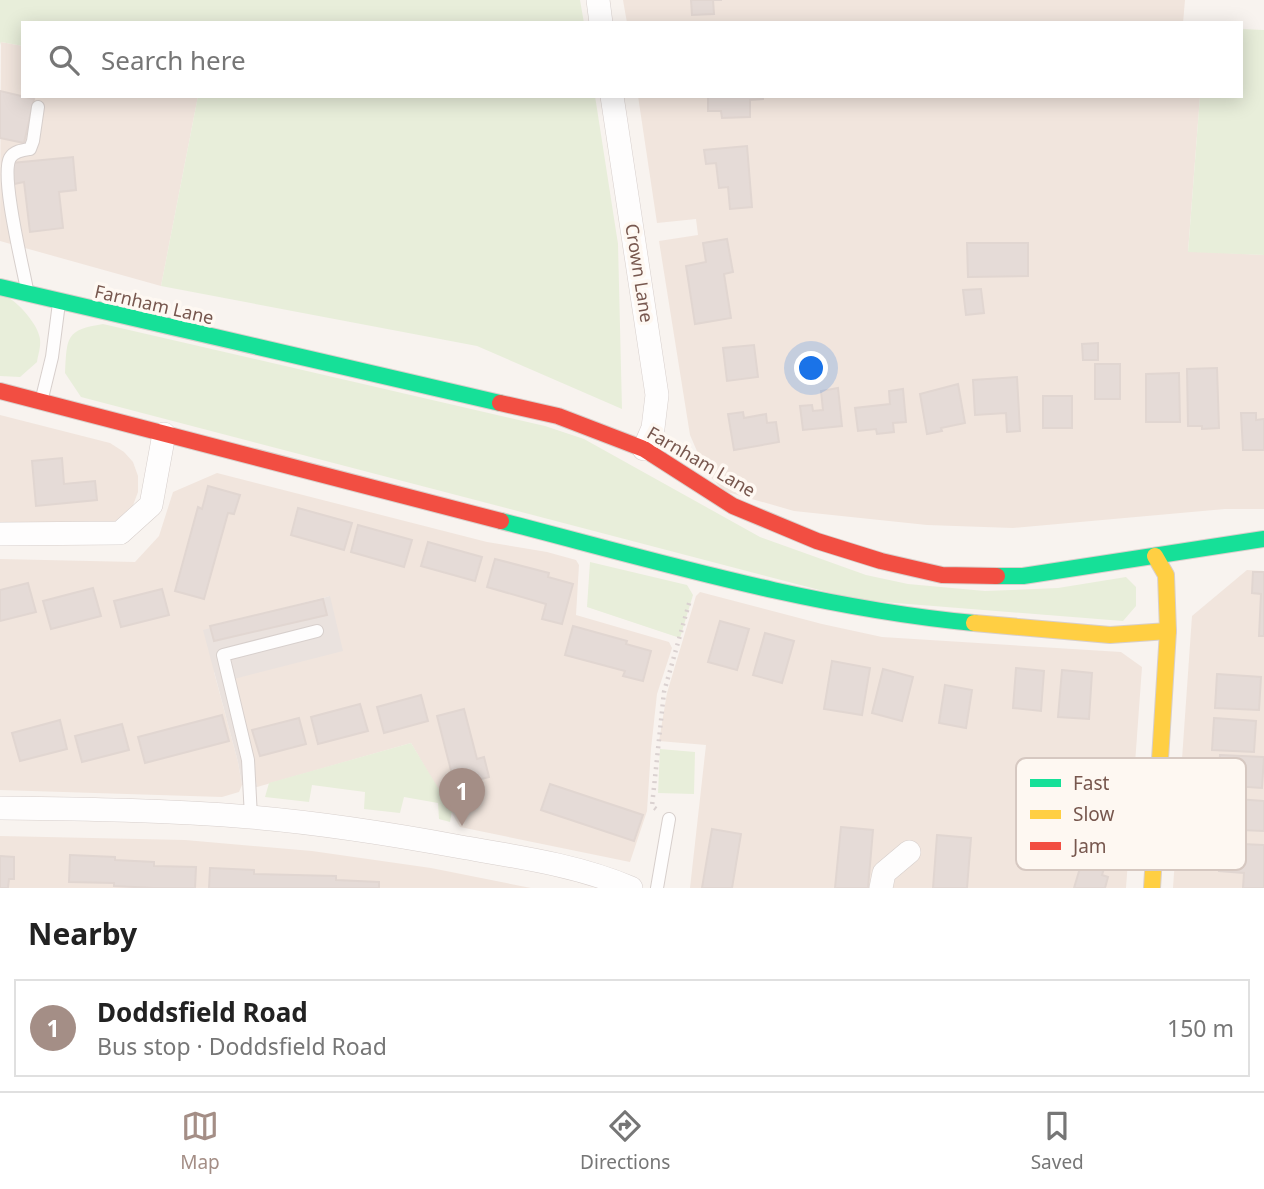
<!DOCTYPE html>
<meta charset="utf-8">
<style>
body{margin:0;font-family:"Noto Sans",sans-serif;background:#f2f2f2;color:#222}
.you{position:absolute;left:812px;top:369px;width:24px;height:24px;margin:-18px;border:5px solid #fff;border-radius:50%;background:#1a73e8;box-shadow:0 0 0 10px #1a73e833}
.badge{display:grid;place-items:center;width:46px;height:46px;border-radius:50%;background:#a48e86;color:#fff;font-size:23px;font-weight:700}
.pin{position:absolute;translate:-50% -58px;filter:drop-shadow(0 2px 4px #0008)}
.pin::after{content:'';position:absolute;top:37px;width:24px;height:21px;background:inherit;clip-path:polygon(0 0,100% 0,50% 100%)}
.list{margin:0;padding:0;list-style:none}
h2{display:flex;justify-content:space-between;align-items:center;height:91px;margin:0;padding:0 28px;font-size:30px}
h2 small{font-size:23px;font-weight:400;color:#767676}
.list li{display:grid;grid-template-columns:46px 1fr auto;gap:21px;align-items:center;box-sizing:border-box;height:98px;margin:0 14px 14px;padding:0 14px;border:2px solid #e0e0e0;border-radius:0px}
.list b{display:block;font-size:26px;white-space:nowrap}
.list p{margin:0;font-size:23px;white-space:nowrap;color:#767676}
.list em{font-size:23px;font-style:normal;color:#767676}
.icon{flex:none;width:38px;height:38px;fill:none;stroke:currentColor;stroke-width:2;stroke-linecap:round;stroke-linejoin:round}
.map{position:relative;flex:none;width:1264px;height:888px;overflow:hidden}
.search{position:absolute;background:#fff;box-shadow:0 4px 18px #0003;left:21px;right:21px;top:21px;height:77px;display:flex;align-items:center;gap:18px;box-sizing:border-box;padding:0 24px;border-radius:0px;color:#767676;font-size:26px}
.sheet{height:203px;background:#fff}
nav{display:flex;justify-content:space-around;align-items:center;box-sizing:border-box;height:98px;border-top:2px solid #e0e0e0;background:#fff;font-size:19px;color:#767676}
nav a{display:grid;justify-items:center;gap:4px}
nav .on{color:#a48e86}
.map>svg:first-child{display:block}
</style>
<div class="map">
<svg width="1264" height="888" viewBox="0 0 1264 888">
<rect width="100%" height="100%" fill="#f8f3ef"/>
<g fill="#f1e5dd">
<polygon points="623,0 1185,0 1183,23 627,23"/>
<polygon points="1,42 23,46 23,96 198,96 161,286 0,241"/>
<polygon points="638,96 1200,96 1188,251 1264,255 1264,509 1225,509 1013,528 927,525 794,511 724,491 706,472 690,435 659,241 698,235 696,219 657,223"/>
<polygon points="0,415 110,443 124,452 133,462 138,476 138,492 132,508 124,517 106,525 0,523"/>
<polygon points="217,473 487,542 547,552 576,560 579,565 576,615 669,642 672,648 657,694 651,749 647,811 630,862 460,827 411,743 257,787 249,749 230,680 330,596 260,614 214,672 238,762 242,785 239,792 222,797 0,790 0,559 135,562 159,536 173,492"/>
<polygon points="1247,570 1264,571 1264,888 1173,888 1192,616"/>
<polygon points="700,592 822,624 882,637 1121,652 1142,667 1126,888 690,888 706,745 659,741 667,693 696,596"/>
<polygon points="0,836 185,840 312,851 431,868 531,888 0,888"/>
</g>
<polygon fill="#eae2de" points="330,596 343,651 230,680 249,749 257,787 242,785 238,762 203,630"/>
<g fill="#e8eeda">
<polygon points="0,0 580,0 584,23 23,23 23,46 1,42 0,45"/>
<polygon points="1241,29 1264,30 1264,255 1188,252 1200,96 1241,96"/>
<polygon points="198,96 595,96 618,244 622,409 477,346 161,286"/>
<path d="M0,294C14,296 39,325 40,339C41,347 38,355 37,362L20,377L0,376Z"/>
<path d="M103,324L545,426L584,439L760,537L866,575L908,584L985,591L1058,588L1126,577L1136,587V606L1123,621L858,600L81,397L65,373C67,336 66,330 103,324Z"/>
<polygon points="590,562 687,585 693,595 680,638 587,607"/>
<polygon points="411,743 452,811 450,822 439,819 438,803 404,797 400,813 364,809 365,792 312,785 309,802 265,797 269,783"/>
<polygon points="660,749 695,752 694,794 658,793"/>
</g>
<g fill="#e5dbd7" stroke="#e1d6d1" stroke-width="2">
<polygon points="691,0 722,0 713,0 714,14 692,15"/>
<polygon points="0,91 34,99 24,143 0,138"/>
<polygon points="708,96 763,96 763,99 750,100 750,117 722,118 721,111 708,111"/>
<polygon points="747,146 752,207 730,209 728,187 719,188 716,163 706,164 704,150"/>
<polygon points="73,157 76,190 59,192 63,228 30,232 24,182 14,184 12,163"/>
<polygon points="727,239 733,272 724,274 731,318 695,324 686,266 706,262 703,243"/>
<polygon points="967,243 1028,243 1028,276 968,277"/>
<polygon points="981,289 984,313 966,315 963,290"/>
<polygon points="1098,343 1098,360 1083,360 1082,344"/>
<polygon points="754,345 758,377 727,381 723,348"/>
<rect x="1095" y="364" width="25" height="35"/>
<polygon points="1217,368 1219,428 1202,429 1202,426 1188,426 1187,369"/>
<polygon points="1179,373 1180,422 1146,422 1146,374"/>
<polygon points="1017,377 1020,431 1007,432 1006,413 975,415 973,380"/>
<polygon points="958,384 965,423 941,428 942,431 927,434 920,394"/>
<polygon points="838,388 842,426 803,430 800,406 812,405 813,411 823,410 821,391"/>
<polygon points="903,389 906,422 893,423 894,432 877,434 876,429 858,431 855,408 890,404 889,391"/>
<rect x="1043" y="396" width="29" height="32"/>
<polygon points="743,412 744,418 766,414 767,423 776,422 779,442 734,450 728,414"/>
<polygon points="1241,413 1256,413 1256,420 1264,419 1264,450 1243,450"/>
<polygon points="62,458 64,484 95,481 97,500 36,506 32,461"/>
<polygon points="208,486 240,495 234,514 228,513 204,599 175,591 198,507 202,509"/>
<polygon points="298,508 352,523 344,550 291,535"/>
<polygon points="358,525 412,540 404,567 351,552"/>
<polygon points="428,542 482,557 475,581 421,566"/>
<polygon points="495,559 549,573 548,577 573,584 562,624 542,619 546,604 487,587"/>
<polygon points="1253,572 1264,572 1264,636 1259,636 1261,594 1252,593"/>
<polygon points="28,583 36,612 0,621 0,590"/>
<polygon points="93,588 101,616 51,629 43,601"/>
<polygon points="162,589 169,615 121,627 114,601"/>
<polygon points="323,599 327,615 214,641 210,626"/>
<polygon points="720,621 749,629 737,670 708,662"/>
<polygon points="573,626 627,641 626,644 651,651 643,681 623,676 625,671 565,655"/>
<polygon points="765,633 794,641 782,683 753,675"/>
<polygon points="832,661 870,668 862,715 824,709"/>
<polygon points="1016,668 1044,671 1041,711 1013,708"/>
<polygon points="883,669 913,677 902,721 872,713"/>
<polygon points="1062,670 1092,673 1089,719 1058,717"/>
<polygon points="1217,674 1261,677 1259,710 1215,708"/>
<polygon points="945,685 972,690 966,728 939,723"/>
<polygon points="421,695 428,721 384,733 377,707"/>
<polygon points="360,704 368,731 318,744 311,717"/>
<polygon points="464,709 477,759 484,757 489,777 455,786 437,716"/>
<polygon points="222,715 229,741 145,763 138,737"/>
<polygon points="299,718 306,744 260,756 252,730"/>
<polygon points="1214,718 1256,721 1254,752 1212,750"/>
<polygon points="60,720 67,749 20,761 12,733"/>
<polygon points="122,724 129,750 82,762 75,736"/>
<polygon points="1220,755 1264,757 1262,788 1218,785"/>
<polygon points="550,784 643,815 634,841 541,810"/>
<polygon points="1223,798 1264,801 1264,831 1221,829"/>
<polygon points="841,827 873,830 868,888 835,888"/>
<polygon points="712,829 741,834 732,888 702,888"/>
<polygon points="937,835 971,838 967,888 933,888"/>
<polygon points="1073,841 1109,852 1102,875 1108,877 1105,888 1074,888 1080,868 1077,868 1080,857 1069,854"/>
<polygon points="1220,843 1264,845 1264,888 1243,888 1244,873 1219,871"/>
<polygon points="70,855 115,857 115,860 154,862 154,866 196,867 195,888 154,888 114,886 114,883 69,882"/>
<polygon points="0,856 14,857 14,879 9,879 8,888 0,888"/>
<polygon points="210,868 254,870 254,874 336,876 336,880 379,882 379,888 209,888"/>
</g>
<g fill="none" stroke-linecap="round" stroke-linejoin="round">
<g stroke="#d7cfcc" stroke-width="14">
<g id="lane">
<path d="M27,290C23,267 0,176 10,158C14,151 23,150 30,149L33,141L38,107"/>
<polyline points="41,402 52,357 59,303"/>
<polyline points="251,817 248,760 223,655 317,631"/>
<polyline points="657,888 669,819"/>
</g>
</g>
<g stroke="#d7cfcc" stroke-width="24">
<g id="street">
<polyline points="598,0 601,23"/>
<polyline points="612,96 657,395 653,428 644,449"/>
<polyline points="0,534 120,533 151,505 164,434"/>
<path d="M0,808C83,809 167,810 250,817C321,823 391,834 461,847C518,857 577,865 631,888"/>
<polyline points="881,888 884,873 909,852"/>
</g>
</g>
<g stroke="#d8cfcb" stroke-width="18">
<g id="fast">
<polyline points="0,287 500,403"/>
<path d="M501,521C656,561 813,608 974,623"/>
<polyline points="997,576 1023,576 1264,539"/>
</g>
</g>
<g stroke="#d8cfcb" stroke-width="18">
<g id="slow">
<polyline points="974,623 1110,635 1168,631"/>
<polyline points="1152,888 1168,631 1166,575 1155,556"/>
</g>
</g>
<g stroke="#d8cfcb" stroke-width="18">
<g id="jam">
<polyline points="0,391 501,521"/>
<polyline points="500,403 558,416 644,449 733,506 817,541 881,561 942,575 997,576"/>
</g>
</g>
<polyline stroke="#dad1d0" stroke-width="4.5" stroke-dasharray="2 5" stroke-linecap="butt" points="656,809 652,806 664,692 690,600"/>
<use href="#lane" stroke="#fefdfd" stroke-width="12"/>
<use href="#street" stroke="#fefdfd" stroke-width="23"/>
<use href="#fast" stroke="#16e098" stroke-width="16"/>
<use href="#slow" stroke="#ffcf43" stroke-width="16"/>
<use href="#jam" stroke="#f24e42" stroke-width="16"/>
</g>
<g text-anchor="middle" stroke-width="7" stroke-linejoin="round" paint-order="stroke">
<g font-size="18" fill="#77574e" stroke="#fef8f2">
<text transform="translate(639 273) rotate(81)" y="6">Crown Lane</text>
<text transform="translate(154 305) rotate(13)" y="6">Farnham Lane</text>
<text transform="translate(701 462) rotate(30)" y="6">Farnham Lane</text>
</g>
</g>
<rect x="1016" y="758" width="230" height="112" rx="10" fill="#fef8f2" stroke="#d6c8c1" stroke-width="2"/>
<rect x="1030" y="779" width="31" height="8" fill="#16e098"/>
<rect x="1030" y="810" width="31" height="9" fill="#ffcf43"/>
<rect x="1030" y="842" width="31" height="8" fill="#f24e42"/>
<g font-size="19" fill="#77574e">
<text x="1073" y="790">Fast</text>
<text x="1073" y="821">Slow</text>
<text x="1073" y="853">Jam</text>
</g>
</svg>
<div class="you"></div>
<div class="pin badge" style="left:462px;top:826px">1</div>
<div class="search"><svg class="icon" aria-label="search" viewBox="0 0 24 24"><circle cx="10" cy="10" r="6"/><path d="M15 15l6 6"/></svg>Search here</div>
</div>
<section class="sheet">
<h2>Nearby<small></small></h2>
<ul class="list">
<li><span class="badge">1</span><div><b>Doddsfield Road</b><p>Bus stop · Doddsfield Road</p></div><em>150 m</em></li>
</ul>
</section>
<nav>
<a class="on"><svg class="icon" aria-label="map" viewBox="0 0 24 24"><path d="M3 6l6-2 6 2 6-2v14l-6 2-6-2-6 2zM9 4v14M15 6v14"/></svg>Map</a>
<a><svg class="icon" aria-label="directions" viewBox="0 0 24 24"><path d="M12 3l9 9-9 9-9-9zM9 14v-3h6M13 9l2 2-2 2"/></svg>Directions</a>
<a><svg class="icon" aria-label="saved" viewBox="0 0 24 24"><path d="M7 4h10v16l-5-4-5 4z"/></svg>Saved</a>
</nav>
